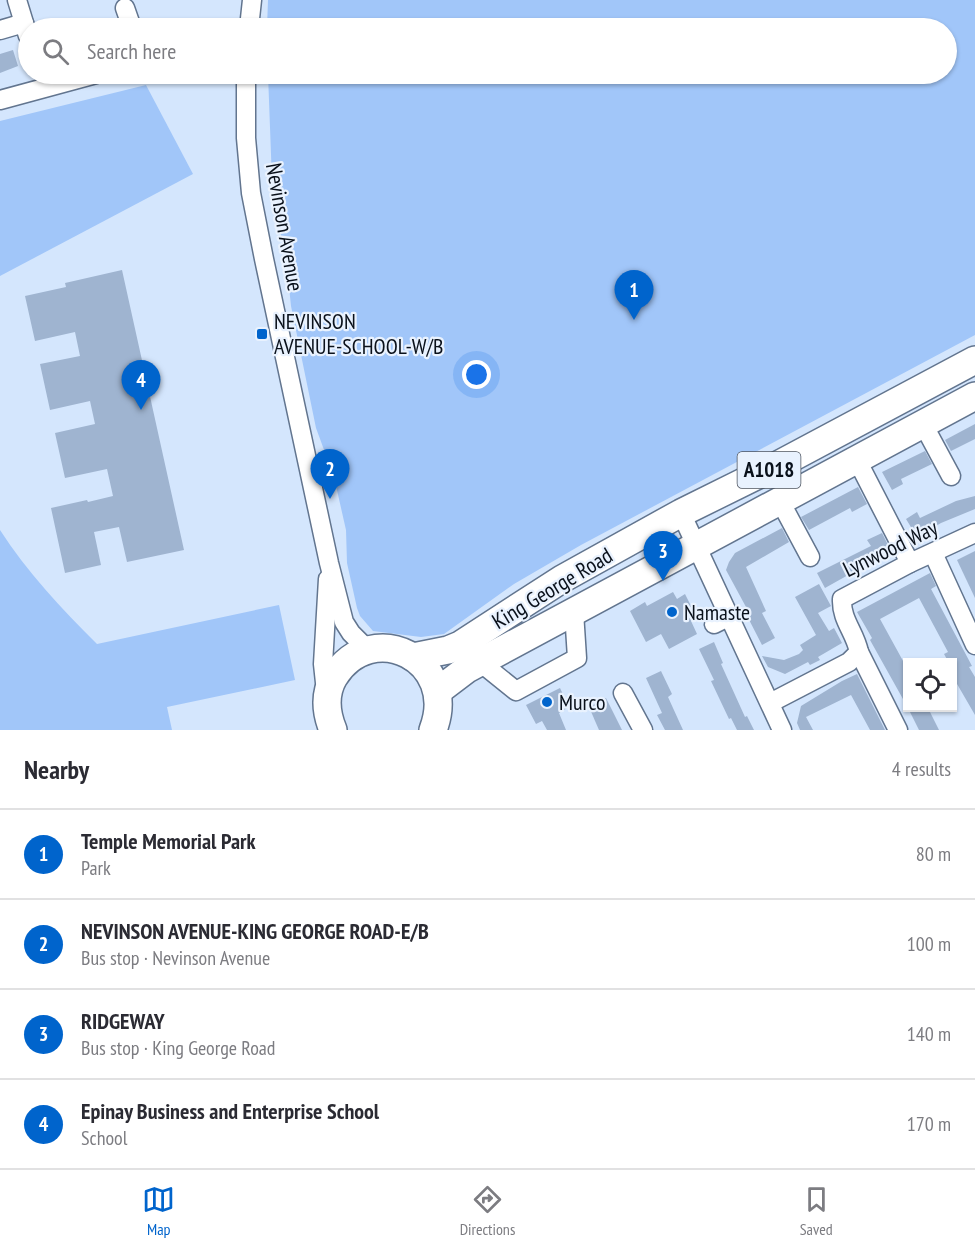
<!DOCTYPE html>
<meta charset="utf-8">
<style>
body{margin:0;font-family:"PT Sans Narrow",sans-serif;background:#f2f2f3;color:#2b2b33}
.controls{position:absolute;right:18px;bottom:18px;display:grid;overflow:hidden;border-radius:0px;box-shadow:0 2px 4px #0004}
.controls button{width:54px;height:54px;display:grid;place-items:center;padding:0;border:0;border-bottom:2px solid #e1e1e2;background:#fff;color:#2b2b33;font:30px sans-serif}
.you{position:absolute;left:477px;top:375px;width:21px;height:21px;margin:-15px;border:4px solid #fff;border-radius:50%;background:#1a73e8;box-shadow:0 0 0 9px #1a73e833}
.badge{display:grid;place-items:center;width:39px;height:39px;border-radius:50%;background:#0064cc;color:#fff;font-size:20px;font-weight:700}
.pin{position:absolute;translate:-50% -50px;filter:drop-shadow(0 2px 3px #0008)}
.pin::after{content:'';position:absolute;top:32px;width:21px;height:18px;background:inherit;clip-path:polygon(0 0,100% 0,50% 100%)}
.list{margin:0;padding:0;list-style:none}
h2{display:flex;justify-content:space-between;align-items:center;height:78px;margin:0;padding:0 24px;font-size:26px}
h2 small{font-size:20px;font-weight:400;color:#7c7c81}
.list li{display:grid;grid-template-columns:39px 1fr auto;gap:18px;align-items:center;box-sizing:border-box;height:90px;padding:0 24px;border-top:2px solid #e1e1e2}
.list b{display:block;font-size:22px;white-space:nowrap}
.list p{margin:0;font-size:20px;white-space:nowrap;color:#7c7c81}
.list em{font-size:20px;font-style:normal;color:#7c7c81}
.icon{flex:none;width:33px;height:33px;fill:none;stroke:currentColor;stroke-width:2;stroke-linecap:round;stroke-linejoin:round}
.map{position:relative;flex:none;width:975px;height:730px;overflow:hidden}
.search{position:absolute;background:#fff;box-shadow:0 2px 4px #0004;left:18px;right:18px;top:18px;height:66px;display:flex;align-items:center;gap:15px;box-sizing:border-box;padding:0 21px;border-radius:33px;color:#7c7c81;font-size:22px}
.sheet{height:438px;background:#fff}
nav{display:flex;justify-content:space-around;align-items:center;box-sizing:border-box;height:84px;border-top:2px solid #e1e1e2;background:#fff;font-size:16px;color:#7c7c81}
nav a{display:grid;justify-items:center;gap:3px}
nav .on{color:#0064cc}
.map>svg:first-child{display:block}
</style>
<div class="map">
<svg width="975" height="730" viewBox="0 0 975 730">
<rect width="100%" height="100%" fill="#d4e6fd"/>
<g fill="#a1c6f9">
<polygon points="268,0 975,0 975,335 581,545 514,584 444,634 421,637 373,631 360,616 357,608 347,563 346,530 334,477 316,428 291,306 288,277 272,181 268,74 946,74 946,28 267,28"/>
<polygon points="146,85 193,174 0,276 0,121"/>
<path d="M0,530C27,572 61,608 97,644L279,605L295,680L167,707L172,730H0Z"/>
</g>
<g fill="#9fb4d0">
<polygon points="13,50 18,66 0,73 0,54"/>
<polygon points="122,270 184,550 127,562 119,527 94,532 101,565 65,573 51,508 87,500 88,502 113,496 107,469 65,478 55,433 95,424 90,401 50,410 40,364 80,356 75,332 35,341 25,296 66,287 65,283"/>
<polygon points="975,424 975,439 951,451 945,440"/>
<polygon points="925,451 932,464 901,479 903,484 892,490 882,472"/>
<polygon points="858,487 867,504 852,512 850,508 809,530 801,517"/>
<polygon points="975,496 975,509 941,523 917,537 906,519 917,512 920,518 956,501"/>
<polygon points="782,528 789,542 746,567 766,611 762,613 775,638 762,645 743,608 746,607 726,570 729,562 735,553"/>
<polygon points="882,533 891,551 825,588 817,573 871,546 867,540"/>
<polygon points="975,551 975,598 957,560"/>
<polygon points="930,573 936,586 931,589 972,666 969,667 975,677 975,715 953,677 956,675 952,668 952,663 949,663 944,654 948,652 919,598 880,619 908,670 908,708 870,640 872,638 857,612"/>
<polygon points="819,584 831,606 818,613 829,631 834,628 842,643 818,657 820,660 810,665 808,662 785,674 768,667 762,656 784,660 799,654 803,650 800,645 816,635 795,597"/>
<polygon points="673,592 677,599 685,594 697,618 691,621 697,634 669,649 661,634 646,642 630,611 645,602 647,606"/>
<polygon points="714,642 723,663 721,664 745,717 747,716 754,730 737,730 731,718 729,719 711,681 714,680 699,649"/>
<polygon points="661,671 672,694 668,697 683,730 665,730 657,715 662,713 646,678"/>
<polygon points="857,674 885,730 870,730 851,695 806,717 813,730 800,730 797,723 801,706 842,681"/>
<polygon points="560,688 569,707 559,713 566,730 547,730 542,721 536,724 526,705"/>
<polygon points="606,698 622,730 599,730 589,707"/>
<polygon points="908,708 928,708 939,730 919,730"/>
</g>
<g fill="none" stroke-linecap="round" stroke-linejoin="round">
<g stroke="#62758f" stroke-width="21">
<g id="minor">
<polyline points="17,0 28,36"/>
<polyline points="125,8 132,28"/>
<polyline points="249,28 252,0"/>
<polyline points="0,30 24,23"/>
<polyline points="246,74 246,138 251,193 264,259 329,563 344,622 351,633 368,650"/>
<polyline points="0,100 96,74"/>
<polyline points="923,424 951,476"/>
<polyline points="857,460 910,563"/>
<polyline points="780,501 810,557"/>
<polyline points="681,513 782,730"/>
<polyline points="933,553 975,645"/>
<polyline points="714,624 730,616"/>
<polyline points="859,652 898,730"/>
<polyline points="480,662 516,691 577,658 574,612"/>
<polyline points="326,692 323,664 328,579"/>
<polyline points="623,693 643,730"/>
<path d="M770,703L849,662L859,652C855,632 841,620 842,599L910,563L975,533"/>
</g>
</g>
<g stroke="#62758f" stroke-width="30">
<g id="highway">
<polyline points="413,657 448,650 460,645 562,579 681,513 778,465 975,360"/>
<polyline points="438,691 467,669 975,396"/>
<path d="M333,730C326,713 324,694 334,677C372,616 460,660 433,730"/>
</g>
</g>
<use href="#minor" stroke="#fff" stroke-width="18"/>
<use href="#highway" stroke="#fff" stroke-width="27"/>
</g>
<g fill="#0064cc" stroke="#e9f2fe" stroke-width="2">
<rect x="256" y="328" width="12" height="12" rx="3"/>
<circle cx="672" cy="612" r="6"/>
<circle cx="547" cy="702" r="6"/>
</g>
<g text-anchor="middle" stroke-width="4.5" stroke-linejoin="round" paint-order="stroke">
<rect fill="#e9f2fe" stroke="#4d545f" stroke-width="1.5" x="737.5" y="452" width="63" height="36" rx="4.5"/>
<g font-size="21" font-weight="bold" fill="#0a111b">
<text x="769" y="477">A1018</text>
</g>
<g font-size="22" fill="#0a111b" stroke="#e9f2fe">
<text transform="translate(285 227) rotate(80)" y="8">Nevinson Avenue</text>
<text transform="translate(890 548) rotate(-26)" y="8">Lynwood Way</text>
<text transform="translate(552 588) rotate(-31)" y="8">King George Road</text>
</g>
<g font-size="22" fill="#0a111b" stroke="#e9f2fe" text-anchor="start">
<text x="274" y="329">NEVINSON<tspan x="274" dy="25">AVENUE-SCHOOL-W/B</tspan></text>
<text x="684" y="620">Namaste</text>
<text x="559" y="710">Murco</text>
</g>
</g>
</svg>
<div class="controls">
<button><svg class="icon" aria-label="locate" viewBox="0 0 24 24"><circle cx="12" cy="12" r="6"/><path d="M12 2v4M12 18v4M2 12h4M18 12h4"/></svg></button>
</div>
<div class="you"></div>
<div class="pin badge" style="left:634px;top:320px">1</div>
<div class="pin badge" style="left:330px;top:499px">2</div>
<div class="pin badge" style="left:663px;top:581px">3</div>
<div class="pin badge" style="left:141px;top:410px">4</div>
<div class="search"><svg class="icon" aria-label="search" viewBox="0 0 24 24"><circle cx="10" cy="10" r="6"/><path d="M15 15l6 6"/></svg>Search here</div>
</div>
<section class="sheet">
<h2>Nearby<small>4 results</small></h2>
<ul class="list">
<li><span class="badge">1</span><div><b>Temple Memorial Park</b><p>Park</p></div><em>80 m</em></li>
<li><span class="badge">2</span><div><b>NEVINSON AVENUE-KING GEORGE ROAD-E/B</b><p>Bus stop · Nevinson Avenue</p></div><em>100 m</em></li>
<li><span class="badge">3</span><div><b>RIDGEWAY</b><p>Bus stop · King George Road</p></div><em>140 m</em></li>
<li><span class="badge">4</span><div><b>Epinay Business and Enterprise School</b><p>School</p></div><em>170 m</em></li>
</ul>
</section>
<nav>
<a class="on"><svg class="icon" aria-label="map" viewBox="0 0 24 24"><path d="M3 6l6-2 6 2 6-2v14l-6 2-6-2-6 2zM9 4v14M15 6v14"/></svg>Map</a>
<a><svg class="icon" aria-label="directions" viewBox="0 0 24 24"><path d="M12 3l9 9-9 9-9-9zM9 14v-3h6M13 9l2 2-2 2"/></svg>Directions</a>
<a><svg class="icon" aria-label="saved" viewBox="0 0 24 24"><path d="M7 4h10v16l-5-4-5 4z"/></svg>Saved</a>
</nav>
